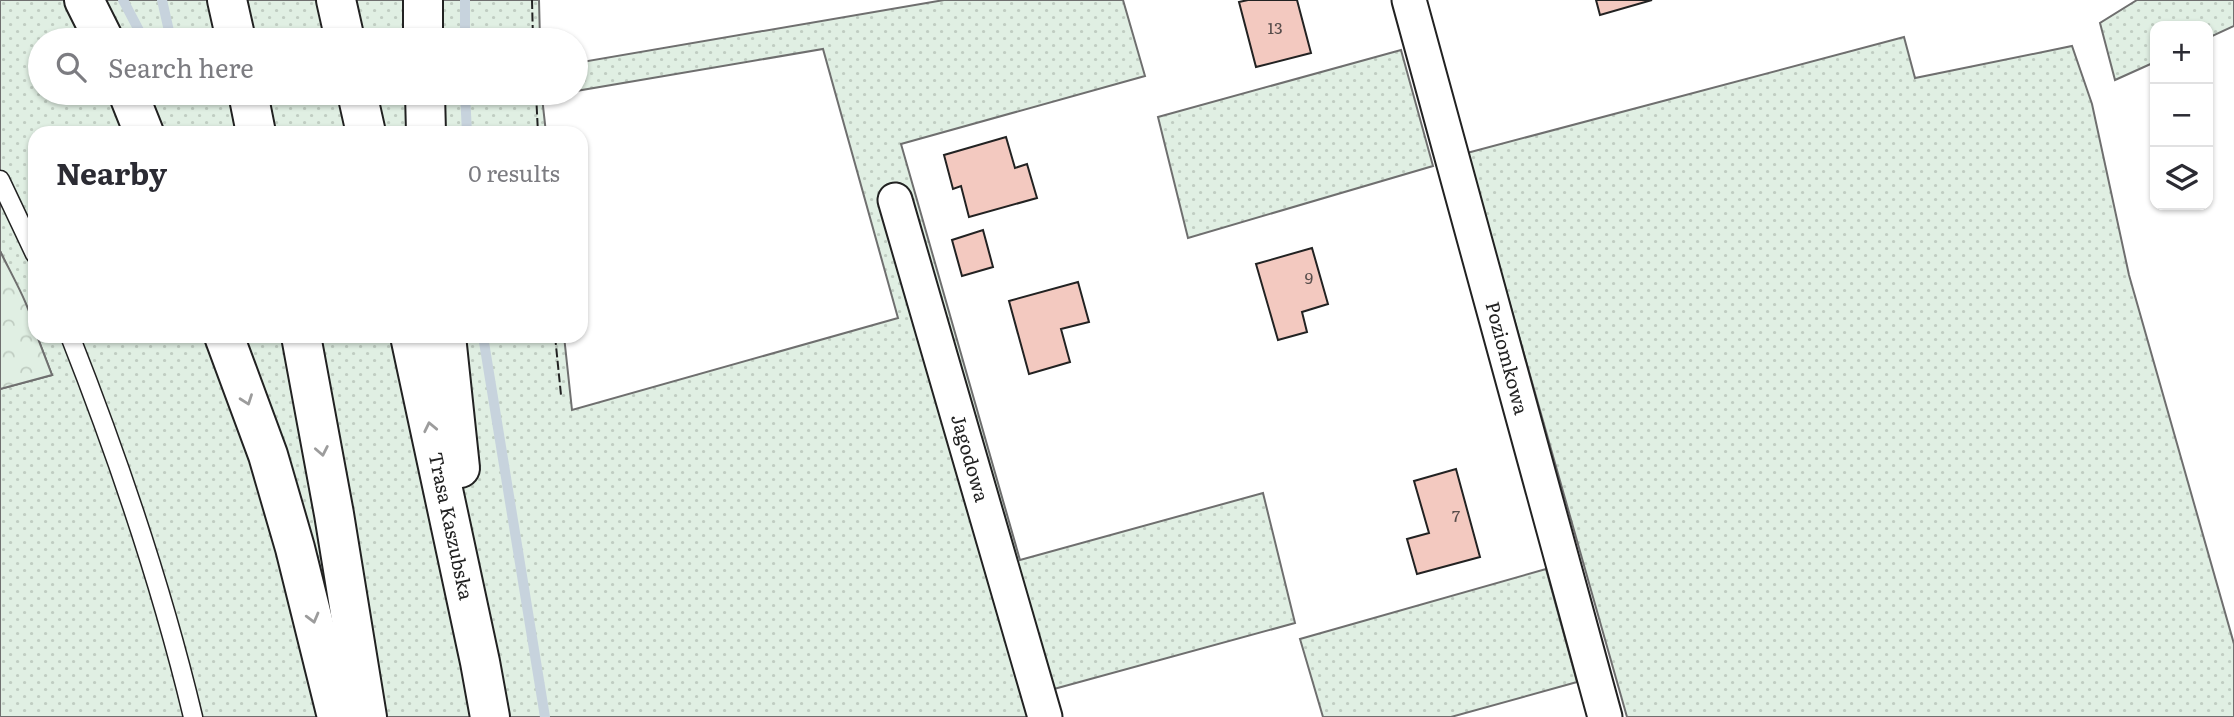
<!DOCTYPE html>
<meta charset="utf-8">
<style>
body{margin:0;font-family:Literata,serif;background:#f2f2f3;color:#2b2b33}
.controls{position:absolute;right:21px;top:21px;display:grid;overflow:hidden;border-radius:14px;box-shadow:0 2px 5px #0004}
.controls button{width:63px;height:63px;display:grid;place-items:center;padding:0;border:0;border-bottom:2px solid #e1e1e2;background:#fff;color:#2b2b33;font:35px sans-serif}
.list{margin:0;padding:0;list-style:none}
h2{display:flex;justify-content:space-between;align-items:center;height:91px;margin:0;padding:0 28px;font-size:30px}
h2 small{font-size:23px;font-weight:400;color:#7c7c81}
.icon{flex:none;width:38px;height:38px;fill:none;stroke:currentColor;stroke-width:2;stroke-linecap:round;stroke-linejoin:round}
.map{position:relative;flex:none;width:2234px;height:717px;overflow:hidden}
.search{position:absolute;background:#fff;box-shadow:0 2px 5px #0004;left:28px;top:28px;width:560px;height:77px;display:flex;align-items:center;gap:18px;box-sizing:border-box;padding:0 24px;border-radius:38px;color:#7c7c81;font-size:26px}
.panel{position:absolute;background:#fff;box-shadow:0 2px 5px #0004;left:28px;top:126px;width:560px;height:217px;border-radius:21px}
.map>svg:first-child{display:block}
</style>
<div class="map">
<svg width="2234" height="717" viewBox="0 0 2234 717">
<defs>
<pattern id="grass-dots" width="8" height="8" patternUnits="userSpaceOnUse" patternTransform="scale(1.75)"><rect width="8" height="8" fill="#e0efe3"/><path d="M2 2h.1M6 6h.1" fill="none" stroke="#c0cdc2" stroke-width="1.8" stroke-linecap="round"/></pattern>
<pattern id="forest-crowns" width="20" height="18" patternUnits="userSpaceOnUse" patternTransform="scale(1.75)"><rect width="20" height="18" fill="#e0efe3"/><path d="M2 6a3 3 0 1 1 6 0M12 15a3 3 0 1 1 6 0" fill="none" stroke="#c0cdc2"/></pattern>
</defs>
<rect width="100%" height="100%" fill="#fff"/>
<g fill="url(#grass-dots)" stroke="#6f6f6f" stroke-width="2">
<polygon points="0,0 539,0 540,40 40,40 40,93 567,93 542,97 546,133 35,133 35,330 26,305 0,251"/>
<polygon points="944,0 1123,0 1145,76 901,144 1020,560 1263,493 1295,623 1054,689 1061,717 0,717 0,389 52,375 37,336 564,336 572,410 898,318 823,49 576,91 576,63"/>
<polygon points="2137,0 2234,0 2234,26 2208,38 2208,26 2155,26 2155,62 2115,80 2100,23"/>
<polygon points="1904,37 1915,78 2072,46 2092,104 2129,275 2234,644 2234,717 1627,717 1467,153"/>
<polygon points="1401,50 1433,166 1188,238 1158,117"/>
<polygon points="1546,569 1577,682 1451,717 1323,717 1300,639"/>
</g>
<path fill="url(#forest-crowns)" stroke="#6f6f6f" stroke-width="2" d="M0,251C10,272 35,314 35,336H37L52,375L0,389Z"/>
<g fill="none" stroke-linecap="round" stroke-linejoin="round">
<g stroke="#c7d3dd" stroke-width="10">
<polyline points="123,0 144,40"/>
<polyline points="162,0 171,40"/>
<polyline points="465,40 465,0"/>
<polyline points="465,93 467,133"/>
<polyline points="483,336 545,717"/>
</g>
</g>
<g fill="#f3c9c0" stroke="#222" stroke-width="2">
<polygon points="1248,0 1297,0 1311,53 1256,67 1239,2"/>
<polygon points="1596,0 1652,0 1600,15"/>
<polygon points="1006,137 1015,168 1027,164 1037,198 969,217 961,186 953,189 944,155"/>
<polygon points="983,230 993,267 962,276 952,240"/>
<polygon points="1312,248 1328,304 1302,312 1307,332 1278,340 1256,264"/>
<polygon points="1078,282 1089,322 1061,329 1070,362 1029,374 1009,301"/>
<polygon points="1456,469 1480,557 1417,574 1407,539 1429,533 1414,481"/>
</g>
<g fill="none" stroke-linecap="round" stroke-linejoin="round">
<g stroke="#222" stroke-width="21">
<g id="lane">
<polyline points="0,180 35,254"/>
<path d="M70,336C119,460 162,587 193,717"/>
</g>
</g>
<g stroke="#222" stroke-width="37">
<g id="street">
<polyline points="1409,0 1605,717"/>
<polyline points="895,200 1045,717"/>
</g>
</g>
<g stroke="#222" stroke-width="42">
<g id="highway">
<polyline points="84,0 104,40"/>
<polyline points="227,0 236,40"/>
<polyline points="336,0 345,40"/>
<polyline points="423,0 423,40"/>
<polyline points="128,93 144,133"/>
<polyline points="248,93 256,133"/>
<polyline points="357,93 366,133"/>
<polyline points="425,93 426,133"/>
<polyline points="224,336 268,455 295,548 337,717"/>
<polyline points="301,336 334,514 367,717"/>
<polyline points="410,336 480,662 490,717"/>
<polyline points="446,336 460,468"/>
</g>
</g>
<use href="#lane" stroke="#fff" stroke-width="18"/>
<use href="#street" stroke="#fff" stroke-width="33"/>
<use href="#highway" stroke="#fff" stroke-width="38"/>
<g stroke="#222" stroke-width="2" stroke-dasharray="9 3.5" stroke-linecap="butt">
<polyline points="532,0 533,40"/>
<polyline points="536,93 538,133"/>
<polyline points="555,336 561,395"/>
</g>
</g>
<defs><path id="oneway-chevron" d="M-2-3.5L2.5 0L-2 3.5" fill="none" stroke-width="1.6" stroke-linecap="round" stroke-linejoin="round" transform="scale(1.75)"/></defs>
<g stroke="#9c9c9c">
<use href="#oneway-chevron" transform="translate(247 400) rotate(70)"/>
<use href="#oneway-chevron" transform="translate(430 427) rotate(-102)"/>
<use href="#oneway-chevron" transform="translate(322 451) rotate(79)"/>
<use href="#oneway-chevron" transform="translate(313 618) rotate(75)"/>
</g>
<g text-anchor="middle" stroke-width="5" stroke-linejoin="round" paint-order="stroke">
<g font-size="16" fill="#564c4a">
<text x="1275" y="34">13</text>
<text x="1309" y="284">9</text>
<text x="1456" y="522">7</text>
</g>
<g font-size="19" fill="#222" stroke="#fff">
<text transform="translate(1507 358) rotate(75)" y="7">Poziomkowa</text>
<text transform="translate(970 458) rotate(74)" y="7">Jagodowa</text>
<text transform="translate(451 526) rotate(78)" y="7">Trasa Kaszubska</text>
</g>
</g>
</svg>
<div class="controls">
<button>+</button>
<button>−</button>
<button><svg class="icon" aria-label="layers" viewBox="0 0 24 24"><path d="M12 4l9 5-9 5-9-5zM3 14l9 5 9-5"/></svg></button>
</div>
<div class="search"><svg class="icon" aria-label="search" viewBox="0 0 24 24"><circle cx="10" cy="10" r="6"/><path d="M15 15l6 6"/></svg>Search here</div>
<section class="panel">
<h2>Nearby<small>0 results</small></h2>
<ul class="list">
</ul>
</section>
</div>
